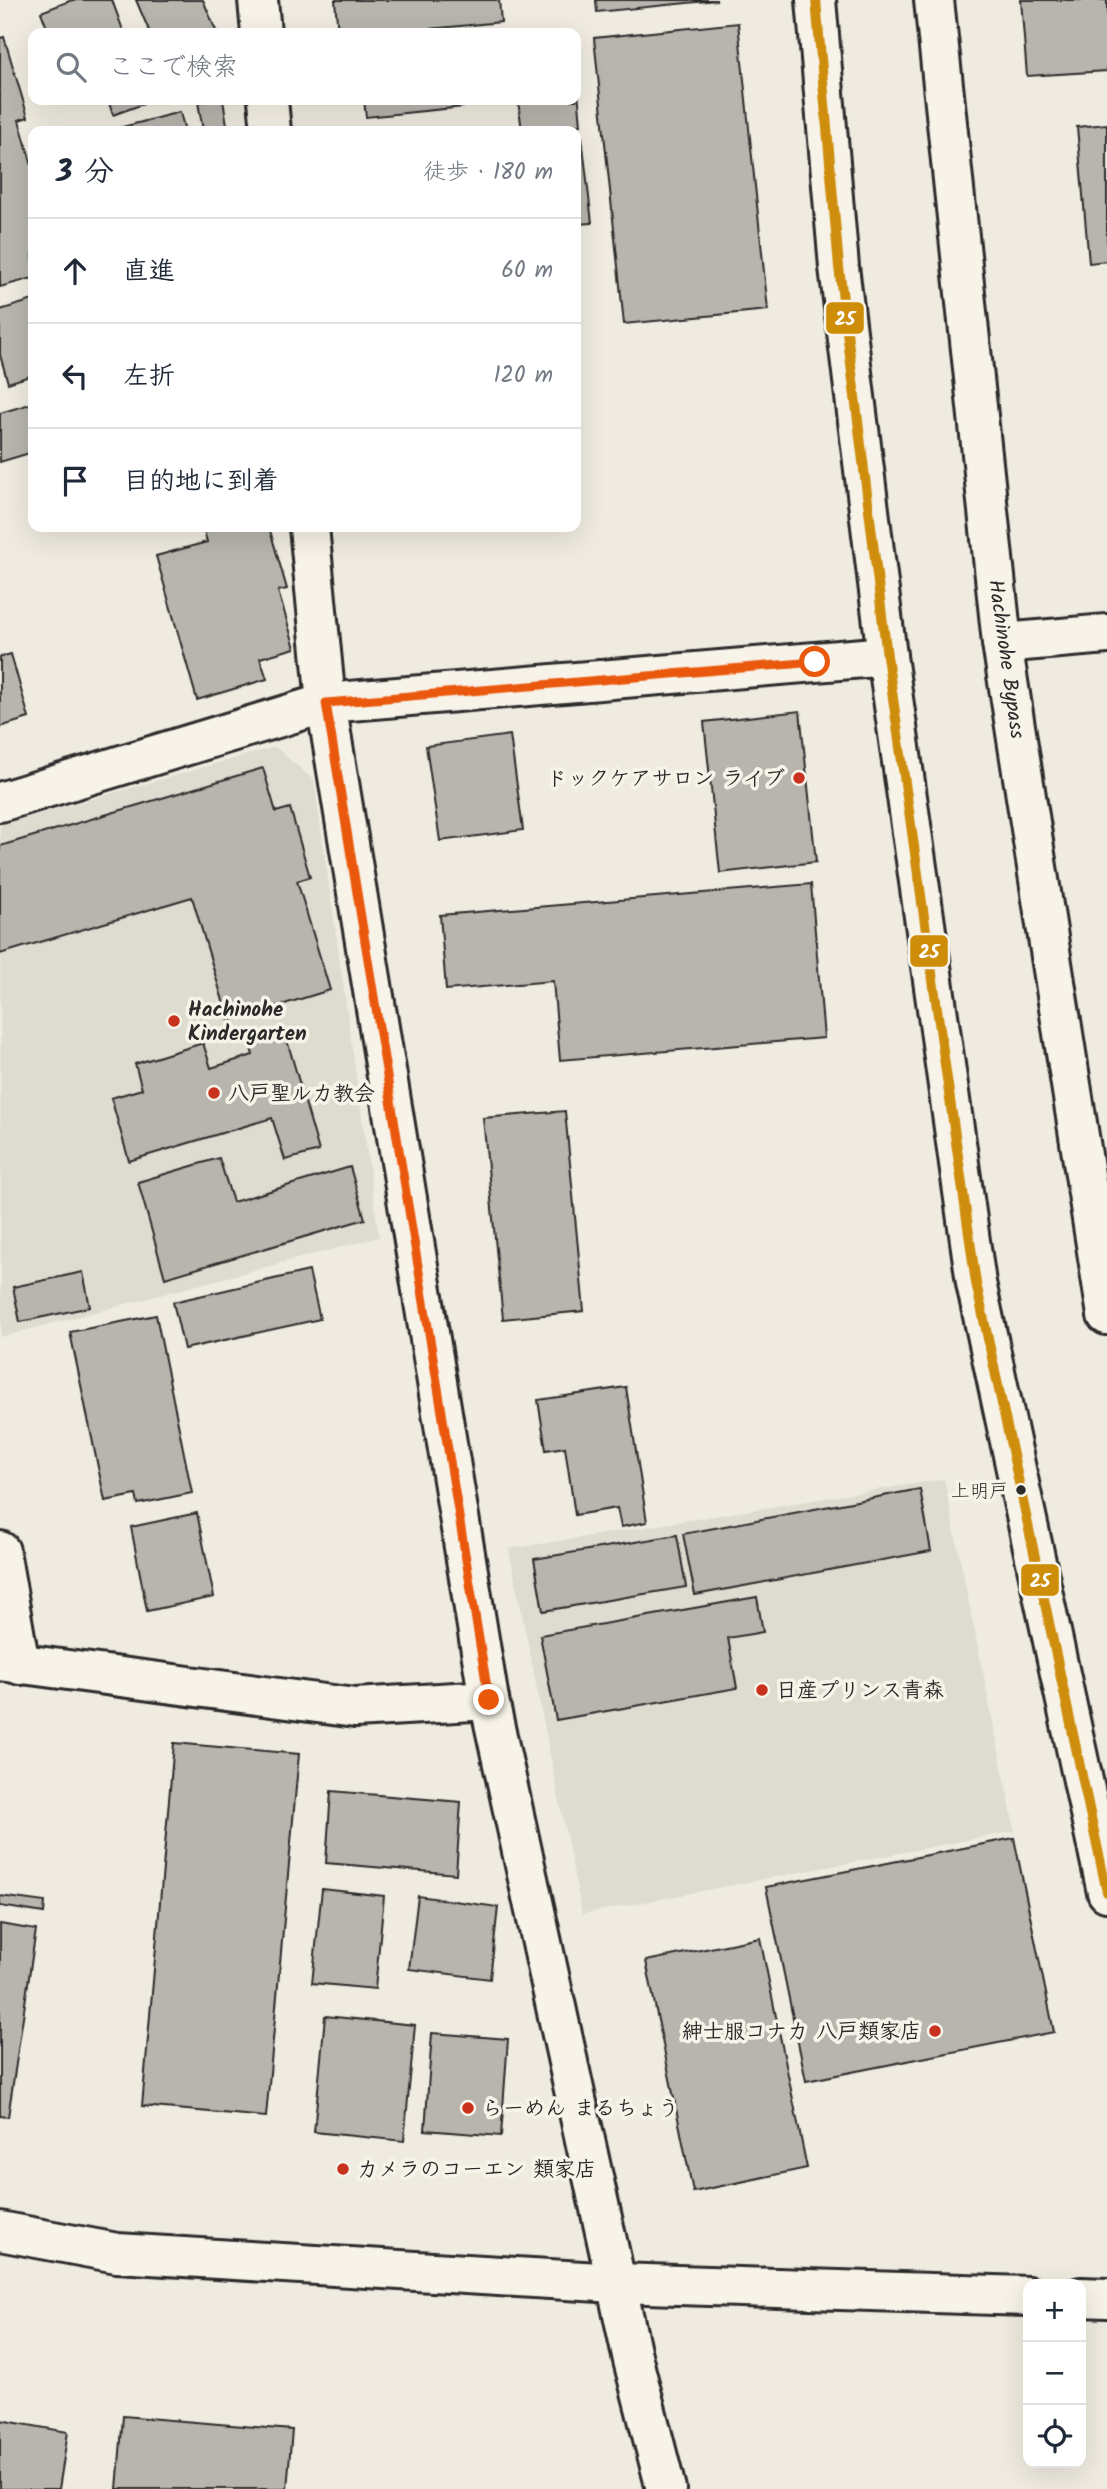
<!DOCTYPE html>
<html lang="ja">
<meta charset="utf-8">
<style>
body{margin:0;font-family:Kalam,"Klee One",sans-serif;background:#f2f2f3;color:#1f2937}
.controls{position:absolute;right:21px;bottom:21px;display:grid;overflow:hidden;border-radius:14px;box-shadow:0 7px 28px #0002}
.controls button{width:63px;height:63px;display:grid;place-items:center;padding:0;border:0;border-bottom:2px solid #e0e1e3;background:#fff;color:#1f2937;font:35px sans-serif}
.stop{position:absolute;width:21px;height:21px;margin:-16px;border:5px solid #ea580c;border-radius:50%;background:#fff}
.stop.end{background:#ea580c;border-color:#fff;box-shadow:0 2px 7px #0008}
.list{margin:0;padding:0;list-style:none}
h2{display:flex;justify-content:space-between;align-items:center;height:91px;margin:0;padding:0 28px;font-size:30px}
h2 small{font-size:23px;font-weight:400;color:#747a83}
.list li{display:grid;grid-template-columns:46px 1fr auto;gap:21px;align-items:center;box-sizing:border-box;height:105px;padding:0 28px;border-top:2px solid #e0e1e3}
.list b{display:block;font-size:26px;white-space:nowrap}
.list em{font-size:23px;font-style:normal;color:#747a83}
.icon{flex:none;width:38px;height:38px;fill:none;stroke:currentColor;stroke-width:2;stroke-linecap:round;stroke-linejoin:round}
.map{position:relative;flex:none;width:1107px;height:2489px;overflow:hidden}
.search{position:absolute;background:#fff;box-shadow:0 7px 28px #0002;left:28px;top:28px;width:553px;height:77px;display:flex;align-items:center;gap:18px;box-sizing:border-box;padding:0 24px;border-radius:14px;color:#747a83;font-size:26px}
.panel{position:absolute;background:#fff;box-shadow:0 7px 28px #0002;left:28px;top:126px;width:553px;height:406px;border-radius:14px}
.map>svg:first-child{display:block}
</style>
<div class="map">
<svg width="1107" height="2489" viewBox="0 0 1107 2489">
<rect width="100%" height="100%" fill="#efebe0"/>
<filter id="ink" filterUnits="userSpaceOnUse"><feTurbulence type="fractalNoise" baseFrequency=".0143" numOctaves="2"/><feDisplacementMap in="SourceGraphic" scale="14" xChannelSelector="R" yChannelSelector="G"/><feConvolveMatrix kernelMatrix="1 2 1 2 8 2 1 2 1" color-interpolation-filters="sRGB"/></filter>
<g filter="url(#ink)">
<g fill="#dedbd1">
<polygon points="275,747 314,780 379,1237 1,1337 0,825"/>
<polygon points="944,1479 1015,1831 582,1914 509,1549"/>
</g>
<g fill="#b8b5ae" stroke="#2b2b2b" stroke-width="2">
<polygon points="72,0 112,0 124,33 49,33 41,12"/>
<polygon points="136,0 203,0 217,33 150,33"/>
<polygon points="335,0 499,0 501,22 388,33 338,33"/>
<polygon points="596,0 717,0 597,12"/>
<polygon points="1021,0 1107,0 1107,71 1027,76"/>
<polygon points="738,23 768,310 624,324 594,38"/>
<polygon points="4,37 28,117 19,120 33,169 33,278 0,287 0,38"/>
<polygon points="576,68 581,125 522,131 518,100 576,100"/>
<polygon points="108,100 148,100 149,102 113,115"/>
<polygon points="223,100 228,131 203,131 198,102"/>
<polygon points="364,100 462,100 463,107 366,117"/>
<polygon points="180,112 185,131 109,131 115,129"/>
<polygon points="1107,124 1107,261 1089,263 1077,127"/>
<polygon points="576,137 582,137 592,223 576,224"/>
<polygon points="33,300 33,375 8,383 0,355 0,310"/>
<polygon points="33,403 33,452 0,462 0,413"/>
<polygon points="203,527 269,527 287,589 278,591 295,648 260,658 267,679 197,700 156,556 207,542"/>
<polygon points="11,654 29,718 0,727 0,657"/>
<polygon points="800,711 816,862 720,873 704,722"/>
<polygon points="510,735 523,830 440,841 426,746"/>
<polygon points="263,768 276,812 290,808 310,877 297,881 330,990 229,1021 192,897 0,954 0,846"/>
<polygon points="811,884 824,1038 560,1060 553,981 446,990 440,915"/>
<polygon points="285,1033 319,1151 285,1160 272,1118 129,1161 111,1098 142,1089 135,1064 203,1043 211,1068 253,1055 250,1044"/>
<polygon points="565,1111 584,1311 503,1319 483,1118"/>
<polygon points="219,1158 233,1202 350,1167 365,1219 165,1278 138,1182"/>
<polygon points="309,1271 320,1319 184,1349 173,1302"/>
<polygon points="83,1272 90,1307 20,1322 13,1287"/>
<polygon points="156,1315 192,1493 138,1504 136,1495 105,1501 70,1332"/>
<polygon points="626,1387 647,1522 621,1527 617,1508 575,1515 565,1447 546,1450 538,1400"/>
<polygon points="920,1489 931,1551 695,1595 683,1534"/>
<polygon points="197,1513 214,1597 147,1611 131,1527"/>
<polygon points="677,1535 686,1587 543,1611 534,1559"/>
<polygon points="757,1597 763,1632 728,1638 737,1688 556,1720 540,1635"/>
<polygon points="174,1743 299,1754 266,2117 142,2106"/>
<polygon points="331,1791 461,1802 456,1874 326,1863"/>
<polygon points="1014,1838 1054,2032 806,2081 766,1887"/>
<polygon points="322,1889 384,1896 375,1989 312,1983"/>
<polygon points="0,1896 45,1902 44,1913 0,1906"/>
<polygon points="418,1896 498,1907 490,1979 409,1969"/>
<polygon points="0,1924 36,1930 8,2117 0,2116"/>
<polygon points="760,1938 807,2168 693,2192 646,1961"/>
<polygon points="325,2016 415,2025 404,2141 314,2132"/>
<polygon points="432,2033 508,2039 501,2136 425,2130"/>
<polygon points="123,2416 292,2430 287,2489 117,2489"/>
<polygon points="0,2420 68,2432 59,2489 0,2489"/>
</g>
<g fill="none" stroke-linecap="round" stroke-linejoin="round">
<g stroke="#2b2b2b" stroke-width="44">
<g id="minor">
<polyline points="258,0 261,33"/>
<polyline points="268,100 271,131"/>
<polyline points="309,527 326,703 489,1700 633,2360 666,2489"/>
<polyline points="1002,643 1107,634"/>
<polyline points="0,802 326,703 887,656"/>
<polyline points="0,1551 20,1665"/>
<polyline points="0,1661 355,1708 489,1700"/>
<polyline points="0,2231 117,2253 616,2283 1028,2296"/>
<polyline points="1081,2297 1107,2298"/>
</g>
</g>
<g stroke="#2b2b2b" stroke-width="44">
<g id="highway">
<polyline points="816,0 839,267 887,656 976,1283 1107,1892"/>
<polyline points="934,0 1002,643 1107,1315"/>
</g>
</g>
<use href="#minor" stroke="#f7f3e8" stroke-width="38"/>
<use href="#highway" stroke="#f7f3e8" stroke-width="38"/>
<g stroke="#f7f3e8" stroke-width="16">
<polyline id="bus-1" points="816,0 839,267 887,656 976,1283 1107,1892"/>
</g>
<use href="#bus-1" stroke="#ce8d09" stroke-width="10"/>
</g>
</g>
<g fill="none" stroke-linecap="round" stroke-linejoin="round" filter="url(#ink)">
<polyline stroke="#ea580c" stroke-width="9" points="489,1700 326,703 815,662"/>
</g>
<g fill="#c8321e" stroke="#f7f3e8" stroke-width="2.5">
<circle cx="799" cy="778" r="7"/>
<circle cx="174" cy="1021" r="7"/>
<circle cx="214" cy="1093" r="7"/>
<circle cx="762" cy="1690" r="7"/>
<circle cx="935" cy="2031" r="7"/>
<circle cx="468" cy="2108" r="7"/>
<circle cx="343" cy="2169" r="7"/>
</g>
<circle fill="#2b2b2b" stroke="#f7f3e8" stroke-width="2.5" cx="1021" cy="1490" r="6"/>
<g text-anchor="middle" stroke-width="7" stroke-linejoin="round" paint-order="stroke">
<g font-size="19" fill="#2b2b2b" stroke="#f7f3e8" text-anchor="end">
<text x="1008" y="1497">上明戸</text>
</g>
<g font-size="21" fill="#2b2b2b" stroke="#f7f3e8">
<text transform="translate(1007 659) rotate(82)" y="7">Hachinohe Bypass</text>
</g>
<g font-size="21" font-weight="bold" fill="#2b2b2b" stroke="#f7f3e8" text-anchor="start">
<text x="785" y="785" text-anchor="end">ドックケアサロン ライブ</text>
<text x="188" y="1016">Hachinohe<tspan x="188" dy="24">Kindergarten</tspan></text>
<text x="228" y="1100">八戸聖ルカ教会</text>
<text x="776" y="1697">日産プリンス青森</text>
<text x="921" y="2038" text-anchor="end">紳士服コナカ 八戸類家店</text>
<text x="482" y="2115">らーめん まるちょう</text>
<text x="357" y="2176">カメラのコーエン 類家店</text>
</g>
</g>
<g stroke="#f7f3e8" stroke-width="2.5">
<rect x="825" y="301" width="40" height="34" rx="7" fill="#ce8d09"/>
<rect x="909" y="934" width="40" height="34" rx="7" fill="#ce8d09"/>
<rect x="1020" y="1563" width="40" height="34" rx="7" fill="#ce8d09"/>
</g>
<g font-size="19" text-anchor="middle" font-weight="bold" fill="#fff">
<text x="845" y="325">25</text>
<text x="929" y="958">25</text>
<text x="1040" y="1587">25</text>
</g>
</svg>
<div class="controls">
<button>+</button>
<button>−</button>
<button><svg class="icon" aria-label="locate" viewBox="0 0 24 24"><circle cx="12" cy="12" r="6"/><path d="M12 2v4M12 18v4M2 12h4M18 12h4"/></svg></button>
</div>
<div class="stop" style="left:815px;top:662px"></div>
<div class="stop end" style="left:489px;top:1700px"></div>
<div class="search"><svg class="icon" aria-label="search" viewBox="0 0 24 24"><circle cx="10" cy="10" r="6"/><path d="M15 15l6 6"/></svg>ここで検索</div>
<section class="panel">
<h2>3 分<small>徒歩 · 180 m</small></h2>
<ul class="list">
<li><svg class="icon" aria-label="ahead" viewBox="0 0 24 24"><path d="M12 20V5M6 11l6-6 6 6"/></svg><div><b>直進</b></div><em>60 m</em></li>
<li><svg class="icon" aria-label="left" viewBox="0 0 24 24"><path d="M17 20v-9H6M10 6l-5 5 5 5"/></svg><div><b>左折</b></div><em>120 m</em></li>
<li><svg class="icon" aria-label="arrive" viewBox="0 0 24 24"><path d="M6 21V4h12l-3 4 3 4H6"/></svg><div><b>目的地に到着</b></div></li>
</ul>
</section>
</div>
